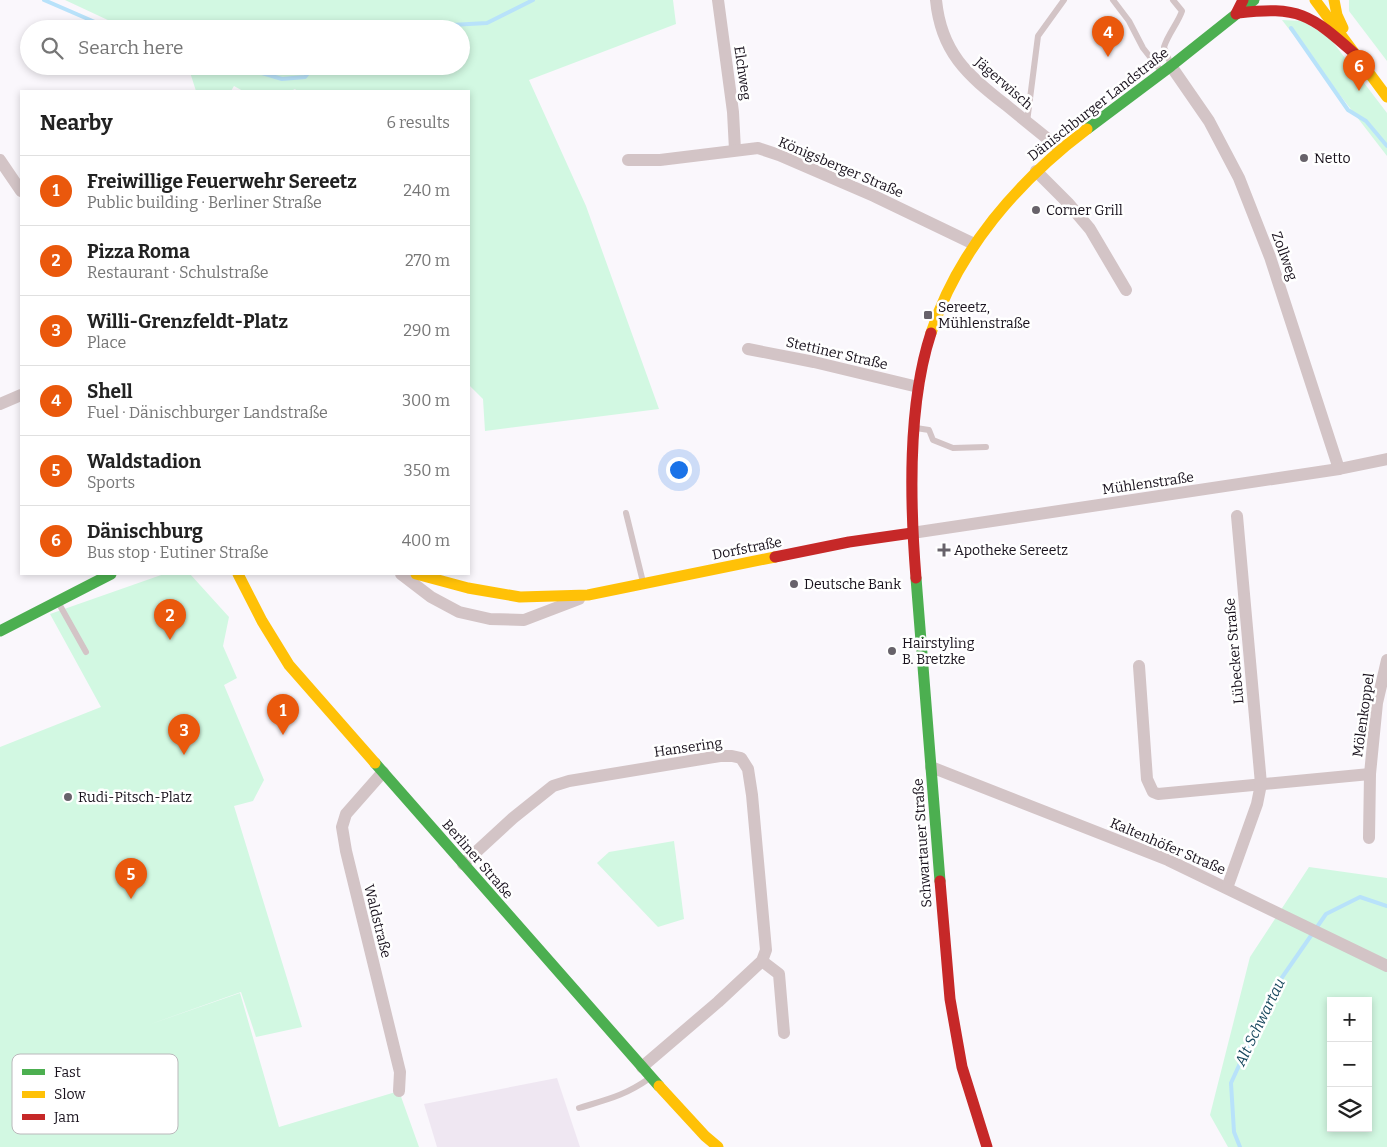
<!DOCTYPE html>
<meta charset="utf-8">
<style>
body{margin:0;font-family:Bitter,serif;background:#f2f2f2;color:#222}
.controls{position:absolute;right:15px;bottom:15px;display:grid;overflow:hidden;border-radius:0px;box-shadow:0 2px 8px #0003}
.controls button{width:45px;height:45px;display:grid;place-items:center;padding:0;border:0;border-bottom:1px solid #e0e0e0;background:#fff;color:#222;font:25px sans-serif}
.you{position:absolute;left:678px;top:469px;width:18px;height:18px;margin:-12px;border:4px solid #fff;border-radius:50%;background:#1a73e8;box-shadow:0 0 0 8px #1a73e833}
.badge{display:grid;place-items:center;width:32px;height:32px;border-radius:50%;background:#ea580c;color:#fff;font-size:16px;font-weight:700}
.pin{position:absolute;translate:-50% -41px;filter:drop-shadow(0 1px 2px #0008)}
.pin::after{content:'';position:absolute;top:26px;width:18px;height:15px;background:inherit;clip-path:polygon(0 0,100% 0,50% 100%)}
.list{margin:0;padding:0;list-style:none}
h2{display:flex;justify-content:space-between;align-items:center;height:65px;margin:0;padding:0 20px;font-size:21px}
h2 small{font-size:16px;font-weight:400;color:#767676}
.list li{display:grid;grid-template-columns:32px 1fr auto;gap:15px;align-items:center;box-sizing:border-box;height:70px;padding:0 20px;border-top:1px solid #e0e0e0}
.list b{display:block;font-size:19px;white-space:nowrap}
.list p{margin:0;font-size:16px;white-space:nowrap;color:#767676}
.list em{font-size:16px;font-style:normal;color:#767676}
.icon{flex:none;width:28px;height:28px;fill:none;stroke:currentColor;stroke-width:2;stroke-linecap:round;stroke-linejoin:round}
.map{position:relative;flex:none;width:1387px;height:1147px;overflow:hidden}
.search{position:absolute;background:#fff;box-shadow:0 2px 8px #0003;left:20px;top:20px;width:450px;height:55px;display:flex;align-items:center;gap:12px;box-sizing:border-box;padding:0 18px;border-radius:28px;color:#767676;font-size:19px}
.panel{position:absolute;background:#fff;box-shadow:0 2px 8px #0003;left:20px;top:90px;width:450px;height:485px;border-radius:0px}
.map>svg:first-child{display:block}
</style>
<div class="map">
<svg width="1387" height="1147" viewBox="0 0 1387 1147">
<rect width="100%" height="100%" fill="#faf7fc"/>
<polygon fill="#efe7f2" points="557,1078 580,1147 437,1147 424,1104"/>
<g fill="#d2f8e2" fill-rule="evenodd">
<polygon points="65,0 673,0 676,24 529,80 586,206 659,409 485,431 483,399 469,385 469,91 297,91 295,89 291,91 243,91 234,86 231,91 196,91 188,66 461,66 461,29 127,29"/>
<polygon points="1349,0 1387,0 1387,61 1349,11"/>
<polygon points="1282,20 1302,21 1329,37 1387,113 1387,156"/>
<polygon points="164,574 190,574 229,617 223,646 237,678 224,685 264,780 253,801 234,806 302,1027 256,1037 241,992 148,1025 240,993 279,1127 399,1091 419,1147 0,1147 0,747 101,707 50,614"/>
<polygon points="674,841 684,919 658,927 597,863 609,852"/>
<path d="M1309,867L1387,878V1147H1228L1210,1115L1250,957ZM1331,1001H1368V1128H1331Z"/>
</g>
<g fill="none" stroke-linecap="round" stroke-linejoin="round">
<g stroke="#b8e2fa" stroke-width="4">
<polyline points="44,0 111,29"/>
<polyline points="1291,28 1348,110 1366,121 1387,146"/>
<polyline points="380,29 487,23 533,0"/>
<polyline points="238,66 282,79 305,77 314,66"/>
<polyline points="1240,1147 1234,1132 1231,1083 1274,989 1326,914 1360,897 1387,906"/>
</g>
<g stroke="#d3c4c6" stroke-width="6">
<polyline points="1113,0 1129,21 1143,48 1161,71"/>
<path d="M1171,65L1164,47C1168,34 1178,23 1182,11L1173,0"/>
<polyline points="1027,122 1038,36 1064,0"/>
<polyline points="916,428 929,430 933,440 953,448 986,447"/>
<polyline points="626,513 643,582"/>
<polyline points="58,602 86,652"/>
<path d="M579,1108C609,1099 624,1096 650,1078"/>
</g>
<g stroke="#d3c4c6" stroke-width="12">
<polyline points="718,0 733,112 735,150"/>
<path d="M936,0C941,52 967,75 1006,105C1024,120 1042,134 1060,149"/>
<polyline points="1171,66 1209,121 1239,178 1270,257 1339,469"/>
<polyline points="0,160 21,191"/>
<polyline points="628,160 660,160 758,148 779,155 874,196 974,244"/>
<polyline points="1036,171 1068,203 1090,229 1126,290"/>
<polyline points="748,349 814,362 918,387"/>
<polyline points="0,404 21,395"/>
<polyline points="912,533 1339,469 1387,459"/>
<polyline points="401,574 431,597 459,612 490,619 524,620 579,599"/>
<polyline points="1139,666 1147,779 1153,792 1158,794 1370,774"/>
<polyline points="931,767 1168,860 1387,966"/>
<polyline points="383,772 346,814 342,827 346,851 400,1072 399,1091"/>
<polyline points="1369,838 1370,774 1377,703 1387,660"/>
<polyline points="463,864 513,818 553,786 569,781 720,756 732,756 741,758 748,769 752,795 766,950 762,961 718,1002 642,1067"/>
<polyline points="1227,888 1257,804 1261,784 1237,516"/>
<polyline points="762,961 779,974 784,1033"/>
</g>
<g stroke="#4caf50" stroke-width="11">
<polyline points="1087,129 1171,66 1254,0"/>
<polyline points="916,578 940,881"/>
<polyline points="0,631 111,574"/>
<polyline points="375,763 659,1086"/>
</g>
<g stroke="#ffc107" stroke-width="11">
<polyline points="1315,0 1387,97"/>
<polyline points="1334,0 1337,15 1343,28"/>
<path d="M931,333C958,250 1018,181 1087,129"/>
<polyline points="238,574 262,621 289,665 375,763"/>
<polyline points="416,574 468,588 520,597 588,595 775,557"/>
<polyline points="659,1086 705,1136 718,1147"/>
</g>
<g stroke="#c62828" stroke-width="11">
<path d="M1238,13C1299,6 1310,14 1355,54"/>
<polyline points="1236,14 1243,0"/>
<polyline points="775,557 849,542 912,533"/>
<path d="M916,578C910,503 907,406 931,333"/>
<polyline points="940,881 950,999 962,1067 987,1147"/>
</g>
</g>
<g fill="#67626a" stroke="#fff" stroke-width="2">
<circle cx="1304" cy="158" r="5"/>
<circle cx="1036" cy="210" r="5"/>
<rect x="923" y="310" width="10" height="10" rx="2.5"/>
<path d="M941.5 542.5h5v5h5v5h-5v5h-5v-5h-5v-5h5z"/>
<circle cx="794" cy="584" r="5"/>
<circle cx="892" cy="651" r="5"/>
<circle cx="68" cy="797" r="5"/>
</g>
<g text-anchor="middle" stroke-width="5" stroke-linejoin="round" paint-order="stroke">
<g font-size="14" fill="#18111c" stroke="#fff">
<text transform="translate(743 73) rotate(82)" y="5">Elchweg</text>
<text transform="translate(1004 83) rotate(41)" y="5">Jägerwisch</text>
<text transform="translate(1098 104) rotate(-38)" y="5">Dänischburger Landstraße</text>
<text transform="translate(841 167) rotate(23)" y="5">Königsberger Straße</text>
<text transform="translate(1285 256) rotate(70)" y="5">Zollweg</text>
<text transform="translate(837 353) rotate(13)" y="5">Stettiner Straße</text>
<text transform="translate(1148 483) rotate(-8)" y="5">Mühlenstraße</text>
<text transform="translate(747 548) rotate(-11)" y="5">Dorfstraße</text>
<text transform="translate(1234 651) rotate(-95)" y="5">Lübecker Straße</text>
<text transform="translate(1363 715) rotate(-82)" y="5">Mölenkoppel</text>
<text transform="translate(688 747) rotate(-8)" y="5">Hansering</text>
<text transform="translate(922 843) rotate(-94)" y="5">Schwartauer Straße</text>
<text transform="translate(1168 846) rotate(23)" y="5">Kaltenhöfer Straße</text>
<text transform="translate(478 859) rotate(49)" y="5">Berliner Straße</text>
<text transform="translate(378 921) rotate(76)" y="5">Waldstraße</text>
</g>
<g font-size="14" fill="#18111c" stroke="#fff" text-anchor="start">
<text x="1314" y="163">Netto</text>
<text x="1046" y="215">Corner Grill</text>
<text x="938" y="312">Sereetz,<tspan x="938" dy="16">Mühlenstraße</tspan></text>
<text x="954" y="555">Apotheke Sereetz</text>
<text x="804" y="589">Deutsche Bank</text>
<text x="902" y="648">Hairstyling<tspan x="902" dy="16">B. Bretzke</tspan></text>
<text x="78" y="802">Rudi-Pitsch-Platz</text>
</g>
<g font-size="15" font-style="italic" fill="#18485e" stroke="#fff">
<text transform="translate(1260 1022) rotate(-64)" y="5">Alt Schwartau</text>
</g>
</g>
<rect x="12" y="1054" width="166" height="80" rx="8" fill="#fff" stroke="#bab8bb" stroke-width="1"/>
<rect x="22" y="1069" width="23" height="6" fill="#4caf50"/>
<rect x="22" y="1091" width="23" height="7" fill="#ffc107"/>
<rect x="22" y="1114" width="23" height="6" fill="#c62828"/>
<g font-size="14" fill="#18111c">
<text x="54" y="1077">Fast</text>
<text x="54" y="1099">Slow</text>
<text x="54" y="1122">Jam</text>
</g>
</svg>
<div class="controls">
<button>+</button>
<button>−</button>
<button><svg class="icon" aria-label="layers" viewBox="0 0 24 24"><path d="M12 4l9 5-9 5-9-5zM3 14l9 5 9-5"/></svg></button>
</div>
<div class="you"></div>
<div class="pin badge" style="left:283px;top:735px">1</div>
<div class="pin badge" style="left:170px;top:640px">2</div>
<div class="pin badge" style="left:184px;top:755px">3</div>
<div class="pin badge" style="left:1108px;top:57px">4</div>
<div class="pin badge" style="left:131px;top:899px">5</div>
<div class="pin badge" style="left:1359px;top:91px">6</div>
<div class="search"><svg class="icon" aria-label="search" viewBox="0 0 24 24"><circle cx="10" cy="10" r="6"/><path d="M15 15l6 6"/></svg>Search here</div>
<section class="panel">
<h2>Nearby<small>6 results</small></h2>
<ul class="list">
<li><span class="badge">1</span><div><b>Freiwillige Feuerwehr Sereetz</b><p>Public building · Berliner Straße</p></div><em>240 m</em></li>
<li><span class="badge">2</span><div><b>Pizza Roma</b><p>Restaurant · Schulstraße</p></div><em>270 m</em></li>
<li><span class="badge">3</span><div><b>Willi-Grenzfeldt-Platz</b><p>Place</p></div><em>290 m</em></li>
<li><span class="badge">4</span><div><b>Shell</b><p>Fuel · Dänischburger Landstraße</p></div><em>300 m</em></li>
<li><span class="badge">5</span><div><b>Waldstadion</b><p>Sports</p></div><em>350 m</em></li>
<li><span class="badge">6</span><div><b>Dänischburg</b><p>Bus stop · Eutiner Straße</p></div><em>400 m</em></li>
</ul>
</section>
</div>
